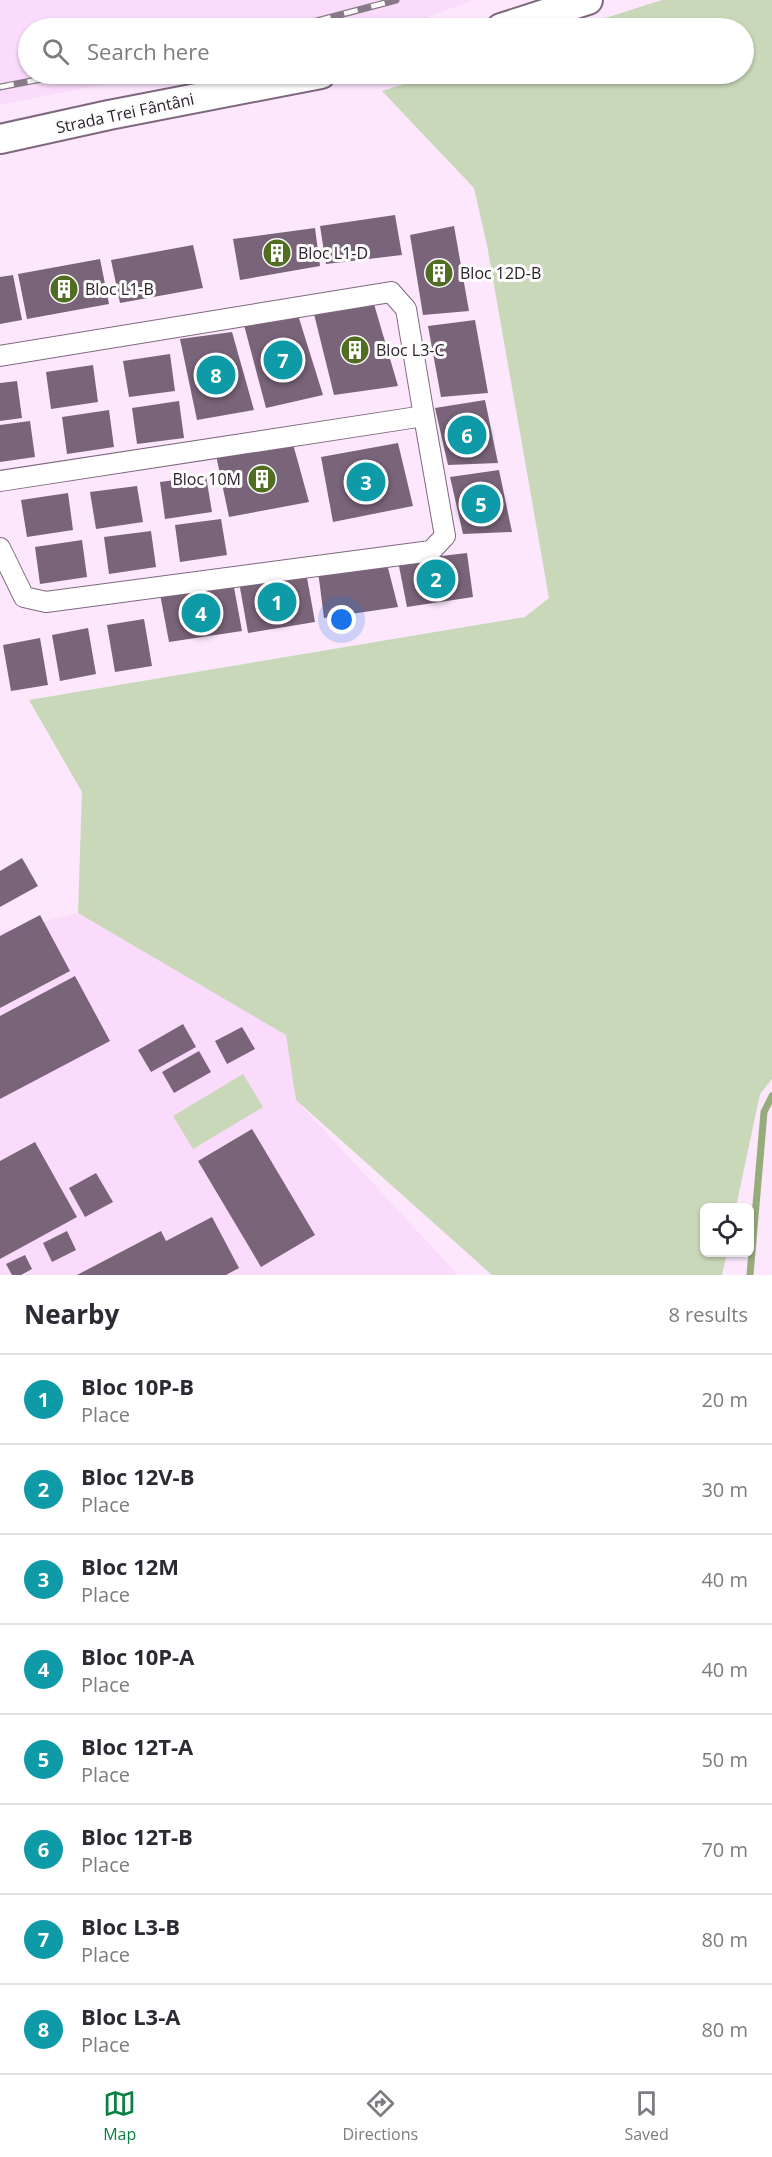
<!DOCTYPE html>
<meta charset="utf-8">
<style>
body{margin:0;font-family:"Open Sans",sans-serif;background:#f7f7f7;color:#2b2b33}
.controls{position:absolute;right:18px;bottom:18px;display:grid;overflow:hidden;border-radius:9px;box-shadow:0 2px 4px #0004}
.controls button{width:54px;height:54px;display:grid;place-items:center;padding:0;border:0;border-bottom:2px solid #e1e1e2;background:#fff;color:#2b2b33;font:30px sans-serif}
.you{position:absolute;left:342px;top:620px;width:21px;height:21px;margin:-15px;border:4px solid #fff;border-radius:50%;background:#1a73e8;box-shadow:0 0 0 9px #1a73e833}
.badge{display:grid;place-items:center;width:39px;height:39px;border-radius:50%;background:#0b8043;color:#fff;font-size:20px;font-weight:700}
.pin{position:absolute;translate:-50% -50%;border:3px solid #fff;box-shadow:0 2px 6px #0006}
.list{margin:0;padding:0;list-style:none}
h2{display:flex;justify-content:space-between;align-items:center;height:78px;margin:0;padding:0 24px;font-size:26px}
h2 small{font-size:20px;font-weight:400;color:#7c7c81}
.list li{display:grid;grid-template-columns:39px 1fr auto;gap:18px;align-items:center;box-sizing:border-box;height:90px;padding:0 24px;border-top:2px solid #e1e1e2}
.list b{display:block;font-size:22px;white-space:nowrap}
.list p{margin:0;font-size:20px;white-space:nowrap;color:#7c7c81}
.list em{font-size:20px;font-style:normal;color:#7c7c81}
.icon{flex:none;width:33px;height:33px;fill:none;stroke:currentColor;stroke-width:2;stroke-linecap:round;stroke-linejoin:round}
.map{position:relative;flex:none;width:772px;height:1275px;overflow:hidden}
.search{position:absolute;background:#fff;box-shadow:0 2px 4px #0004;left:18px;right:18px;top:18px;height:66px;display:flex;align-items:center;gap:15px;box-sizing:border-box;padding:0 21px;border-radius:33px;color:#7c7c81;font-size:22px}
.sheet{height:798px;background:#fff}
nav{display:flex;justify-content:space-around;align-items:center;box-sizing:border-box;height:84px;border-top:2px solid #e1e1e2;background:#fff;font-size:16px;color:#7c7c81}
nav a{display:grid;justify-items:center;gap:3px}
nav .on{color:#0b8043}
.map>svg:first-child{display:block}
</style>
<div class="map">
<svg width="772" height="1275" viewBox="0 0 772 1275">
<rect width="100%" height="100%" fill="#fce7fc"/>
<g fill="#fadbfb">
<polygon points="0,0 474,0 422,19 375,28 28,28 28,74 156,74 0,105"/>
<polygon points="78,913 287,1035 296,1100 458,1275 0,1275 0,932"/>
</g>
<g fill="#c9d8b8">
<polygon points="662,0 772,0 772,1079 760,1094 736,1207 704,1208 704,1252 727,1253 722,1275 492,1275 296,1100 286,1035 78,913 82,792 29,700 525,617 549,598 487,245 474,188 382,91 436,74 744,74 744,28 574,28"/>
<polygon points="243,1074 263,1107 193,1149 173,1116"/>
</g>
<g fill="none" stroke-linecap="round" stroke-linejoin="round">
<polyline stroke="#96ac7b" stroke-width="7" points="750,1275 764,1112 772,1096"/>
</g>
<g fill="#7a647a">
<polygon points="395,215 402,255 326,264 320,226"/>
<polygon points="454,226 469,311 423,315 410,235"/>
<polygon points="315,228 320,266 240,280 233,239"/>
<polygon points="193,245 203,288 120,303 111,260"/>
<polygon points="100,259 109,304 27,319 18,274"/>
<polygon points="13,275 22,320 0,324 0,277"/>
<polygon points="374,304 398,386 334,395 314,314"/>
<polygon points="298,315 323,395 266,408 244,325"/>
<polygon points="475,320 488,393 441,397 428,326"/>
<polygon points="232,332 254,410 197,420 180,339"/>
<polygon points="170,354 175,391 129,397 123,361"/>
<polygon points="93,365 98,402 51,409 46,372"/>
<polygon points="17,381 22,418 0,421 0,383"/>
<polygon points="485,400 498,463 448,465 435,408"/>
<polygon points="179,401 184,438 137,444 132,408"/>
<polygon points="109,410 114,447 67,454 62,417"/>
<polygon points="30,421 35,457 0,462 0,425"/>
<polygon points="398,443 413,506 333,522 321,457"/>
<polygon points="293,444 309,502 229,517 216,455"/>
<polygon points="499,470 512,532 463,534 450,477"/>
<polygon points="206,476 212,512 165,519 160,482"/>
<polygon points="137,486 143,522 96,529 90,492"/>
<polygon points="68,493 73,530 27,537 21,500"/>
<polygon points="221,519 227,555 180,562 175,525"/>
<polygon points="151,531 156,567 109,574 104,537"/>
<polygon points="82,540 87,577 40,584 35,547"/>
<polygon points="467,553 473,597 407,607 398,561"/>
<polygon points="387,564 398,607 324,618 318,571"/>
<polygon points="306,572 315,622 248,633 239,582"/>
<polygon points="233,582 242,631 169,642 160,594"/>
<polygon points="144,619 152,666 115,672 107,625"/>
<polygon points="88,628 96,674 60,681 52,635"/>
<polygon points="40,638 48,685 11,691 3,645"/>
<polygon points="22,858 38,886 0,907 0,871"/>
<polygon points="40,915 70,971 0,1008 0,936"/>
<polygon points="75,976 110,1041 0,1099 0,1016"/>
<polygon points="183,1024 196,1047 151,1072 138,1050"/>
<polygon points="242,1027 255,1049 227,1064 215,1041"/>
<polygon points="199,1051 211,1072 174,1093 162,1072"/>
<polygon points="252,1129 315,1235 261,1267 198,1161"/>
<polygon points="35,1142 77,1217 0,1259 0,1161"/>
<polygon points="96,1173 113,1202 85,1217 69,1188"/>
<polygon points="212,1217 239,1268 226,1275 77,1275 161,1231 166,1241"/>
<polygon points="67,1231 76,1250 52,1262 43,1243"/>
<polygon points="25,1255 32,1269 21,1275 12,1275 6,1264"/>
</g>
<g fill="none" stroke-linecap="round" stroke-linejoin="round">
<g stroke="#7f687f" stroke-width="22">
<g id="street">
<polyline points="0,356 391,292 406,309 424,416"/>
<polyline points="0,481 424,416 445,536 431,551 46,602 24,597 0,548"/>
</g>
</g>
<g stroke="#7f687f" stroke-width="32">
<g id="secondary">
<polyline points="501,28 588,0"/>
<polyline points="0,139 109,115 321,74"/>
</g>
</g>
<use href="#street" stroke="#fff" stroke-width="20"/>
<use href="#secondary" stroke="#fff" stroke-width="28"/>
<g stroke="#897a89" stroke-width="7">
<g id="rail">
<polyline points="290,28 396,0"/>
<polyline points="0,87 67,74"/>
</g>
</g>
<use href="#rail" stroke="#fcfcfc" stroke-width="4.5" stroke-dasharray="14" stroke-linecap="butt"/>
</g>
<defs>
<g id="building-disc" transform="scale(1.5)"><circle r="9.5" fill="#506d22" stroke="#fcfcfc"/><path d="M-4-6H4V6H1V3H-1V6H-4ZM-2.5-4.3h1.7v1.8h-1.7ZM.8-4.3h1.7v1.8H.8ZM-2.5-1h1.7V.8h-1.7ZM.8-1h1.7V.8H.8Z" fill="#fff"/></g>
</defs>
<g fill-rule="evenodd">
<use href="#building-disc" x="277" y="253"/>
<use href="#building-disc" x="439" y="273"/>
<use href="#building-disc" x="64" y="289"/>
<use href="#building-disc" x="355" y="350"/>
<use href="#building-disc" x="262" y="479"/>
</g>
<g text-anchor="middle" stroke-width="6" stroke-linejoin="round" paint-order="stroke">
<g font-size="16" fill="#2c222c" stroke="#fcfcfc">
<text transform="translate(125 113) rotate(-12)" y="6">Strada Trei Fântâni</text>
</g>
<g font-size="16" fill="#2c222c" stroke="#fcfcfc" text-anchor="start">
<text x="298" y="259">Bloc L1-D</text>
<text x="460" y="279">Bloc 12D-B</text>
<text x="85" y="295">Bloc L1-B</text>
<text x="376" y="356">Bloc L3-C</text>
<text x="241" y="485" text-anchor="end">Bloc 10M</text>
</g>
</g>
</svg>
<div class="controls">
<button><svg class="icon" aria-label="locate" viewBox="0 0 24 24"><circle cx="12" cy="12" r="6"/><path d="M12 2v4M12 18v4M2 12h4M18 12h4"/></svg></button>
</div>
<div class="you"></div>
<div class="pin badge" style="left:277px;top:602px;background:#0f9aa8">1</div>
<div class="pin badge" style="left:436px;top:579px;background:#0f9aa8">2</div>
<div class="pin badge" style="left:366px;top:482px;background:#0f9aa8">3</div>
<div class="pin badge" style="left:201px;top:613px;background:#0f9aa8">4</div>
<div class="pin badge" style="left:481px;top:504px;background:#0f9aa8">5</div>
<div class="pin badge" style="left:467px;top:435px;background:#0f9aa8">6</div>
<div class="pin badge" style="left:283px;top:360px;background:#0f9aa8">7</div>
<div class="pin badge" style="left:216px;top:375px;background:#0f9aa8">8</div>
<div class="search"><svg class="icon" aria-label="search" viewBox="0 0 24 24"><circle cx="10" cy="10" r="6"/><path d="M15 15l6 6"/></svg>Search here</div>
</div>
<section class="sheet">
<h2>Nearby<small>8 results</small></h2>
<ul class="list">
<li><span class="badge" style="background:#0f9aa8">1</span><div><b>Bloc 10P-B</b><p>Place</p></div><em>20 m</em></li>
<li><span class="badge" style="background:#0f9aa8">2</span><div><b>Bloc 12V-B</b><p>Place</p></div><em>30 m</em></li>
<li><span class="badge" style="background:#0f9aa8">3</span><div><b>Bloc 12M</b><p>Place</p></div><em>40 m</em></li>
<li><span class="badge" style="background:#0f9aa8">4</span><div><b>Bloc 10P-A</b><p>Place</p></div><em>40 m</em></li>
<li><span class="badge" style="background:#0f9aa8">5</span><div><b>Bloc 12T-A</b><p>Place</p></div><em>50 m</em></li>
<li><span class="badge" style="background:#0f9aa8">6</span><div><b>Bloc 12T-B</b><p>Place</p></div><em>70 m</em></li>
<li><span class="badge" style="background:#0f9aa8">7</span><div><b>Bloc L3-B</b><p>Place</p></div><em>80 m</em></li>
<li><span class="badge" style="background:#0f9aa8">8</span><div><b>Bloc L3-A</b><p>Place</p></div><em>80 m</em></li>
</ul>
</section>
<nav>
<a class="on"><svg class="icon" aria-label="map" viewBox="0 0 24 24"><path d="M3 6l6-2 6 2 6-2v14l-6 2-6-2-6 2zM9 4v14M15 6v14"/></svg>Map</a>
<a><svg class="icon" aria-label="directions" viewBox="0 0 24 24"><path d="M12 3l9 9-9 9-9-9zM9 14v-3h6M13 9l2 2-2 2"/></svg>Directions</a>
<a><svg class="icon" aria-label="saved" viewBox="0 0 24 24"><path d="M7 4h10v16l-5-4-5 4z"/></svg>Saved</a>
</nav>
